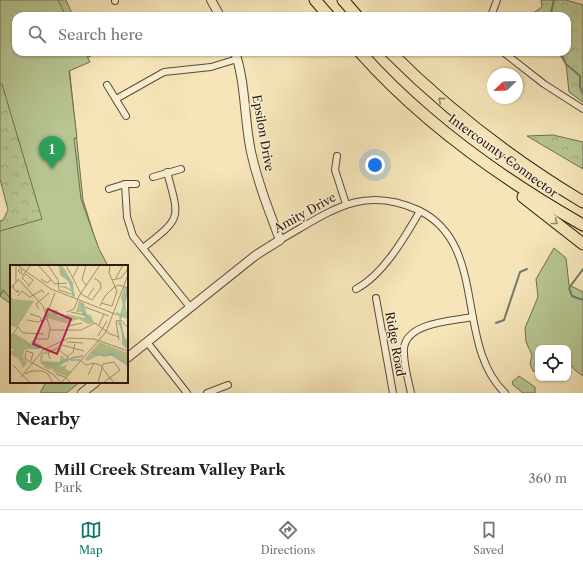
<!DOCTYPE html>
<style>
body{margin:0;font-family:"Libre Caslon Text",serif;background:#f2f2f2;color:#202124}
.controls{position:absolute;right:12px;bottom:12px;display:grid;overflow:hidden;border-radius:8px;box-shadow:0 1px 3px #0004}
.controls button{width:36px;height:36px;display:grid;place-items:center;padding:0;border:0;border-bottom:1px solid #e0e0e0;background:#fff;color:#202124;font:20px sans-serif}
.compass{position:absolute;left:487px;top:68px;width:36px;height:36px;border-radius:50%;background:#fff;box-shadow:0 1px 3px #0004;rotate:247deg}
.you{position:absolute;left:375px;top:165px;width:14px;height:14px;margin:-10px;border:3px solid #fff;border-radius:50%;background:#1a73e8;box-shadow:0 0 0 6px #1a73e833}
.badge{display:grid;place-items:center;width:26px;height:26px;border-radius:50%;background:#0f766e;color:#fff;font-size:13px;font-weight:700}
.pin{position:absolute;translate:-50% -33px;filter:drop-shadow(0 1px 2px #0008)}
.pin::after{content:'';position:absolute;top:21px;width:14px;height:12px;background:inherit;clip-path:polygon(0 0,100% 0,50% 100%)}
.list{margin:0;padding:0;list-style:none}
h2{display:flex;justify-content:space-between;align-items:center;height:52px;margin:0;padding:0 16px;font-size:17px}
h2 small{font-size:13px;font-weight:400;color:#757577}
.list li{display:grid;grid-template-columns:26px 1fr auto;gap:12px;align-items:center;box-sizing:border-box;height:64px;padding:0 16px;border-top:1px solid #e0e0e0}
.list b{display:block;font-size:15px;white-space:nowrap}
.list p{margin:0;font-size:13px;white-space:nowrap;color:#757577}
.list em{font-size:13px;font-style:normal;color:#757577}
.icon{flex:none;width:22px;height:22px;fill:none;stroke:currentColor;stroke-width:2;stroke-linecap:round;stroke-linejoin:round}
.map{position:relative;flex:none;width:583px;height:393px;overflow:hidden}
.search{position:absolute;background:#fff;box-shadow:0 1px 3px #0004;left:12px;right:12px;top:12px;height:44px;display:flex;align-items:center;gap:10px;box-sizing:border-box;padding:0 14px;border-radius:12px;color:#757577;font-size:15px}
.sheet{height:116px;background:#fff}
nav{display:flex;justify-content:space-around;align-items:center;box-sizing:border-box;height:56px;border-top:1px solid #e0e0e0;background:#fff;font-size:11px;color:#757577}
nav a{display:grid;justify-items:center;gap:2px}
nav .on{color:#0f766e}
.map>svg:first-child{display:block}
</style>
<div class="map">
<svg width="583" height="393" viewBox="0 0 583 393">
<defs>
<pattern id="forest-crowns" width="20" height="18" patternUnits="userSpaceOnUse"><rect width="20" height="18" fill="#b7c692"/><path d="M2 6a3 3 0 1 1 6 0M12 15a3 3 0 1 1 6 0" fill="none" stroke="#9ea97d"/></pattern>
</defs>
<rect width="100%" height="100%" fill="#f5e5b8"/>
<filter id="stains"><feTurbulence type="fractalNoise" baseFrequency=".005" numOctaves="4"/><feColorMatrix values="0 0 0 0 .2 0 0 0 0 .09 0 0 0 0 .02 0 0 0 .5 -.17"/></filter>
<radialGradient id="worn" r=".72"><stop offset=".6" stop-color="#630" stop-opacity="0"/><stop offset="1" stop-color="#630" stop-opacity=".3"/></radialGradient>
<g fill="url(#forest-crowns)" stroke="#726e50">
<polygon points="0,0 66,0 73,16 16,16 16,52 89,52 91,56 69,65 83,200 100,255 11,266 11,304 0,296 0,221 3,220 8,210 0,179"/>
<polygon points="541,0 566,0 583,5 583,102 569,92 566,64 558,52 567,52 567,16 529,16 542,7"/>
<polygon points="553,135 583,142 583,169 527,136"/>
</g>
<g fill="#b7c692" stroke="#726e50">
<polygon points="0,0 58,0 66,16 16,16 16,52 85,52 90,62 69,71 77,138 74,138 81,199 99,249 108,266 11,266 11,299 3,290 0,296 0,231 42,219 2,84 0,84"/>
<polygon points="554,248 566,258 569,285 583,292 583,376 575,370 572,366 568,367 568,348 538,348 538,373 533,371 530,364 532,355 526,342 525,328 538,297 536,279"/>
<polygon points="519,376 535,387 535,393 523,393 513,385 512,382"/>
<polygon points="46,382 80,382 66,393 40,393"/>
</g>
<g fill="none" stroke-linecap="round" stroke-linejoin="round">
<g stroke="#6f7c6f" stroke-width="2">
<polyline points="553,16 551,13 554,0"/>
<polyline points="560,52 566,64 580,76 580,87 583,94"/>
<polyline points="583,269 569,288 572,296 583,300"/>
<polyline points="496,323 504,320 520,272 527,269"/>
</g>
<g stroke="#5e4a38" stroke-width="8">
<g id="minor">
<polyline points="115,0 115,1"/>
<polyline points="491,16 497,0"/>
<polyline points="503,52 544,84 583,109"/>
<polyline points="107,85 126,116"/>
<polyline points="116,99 164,72 211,67 237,59"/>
<polyline points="337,156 335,170 346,204"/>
<polyline points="153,177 181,169"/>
<polyline points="125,184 127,217 133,236 190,307"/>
<polyline points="109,189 125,184 136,184"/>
<path d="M280,240C328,213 361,184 418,210C489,243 454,344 505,393"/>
<path d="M143,248C182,217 180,220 167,172"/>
<path d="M356,289C383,275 405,237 420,211"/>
<polyline points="376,298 393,393"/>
<polyline points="147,342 187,393"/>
<polyline points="207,393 228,385"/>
<path d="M411,393C408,379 403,362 404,348C407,322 453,321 473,317"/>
</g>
</g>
<g stroke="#5e4a38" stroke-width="10">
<g id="tertiary">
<polyline points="211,0 220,16"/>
<path d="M127,358L256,255L280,240C269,211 258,183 251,152C244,119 246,84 235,52"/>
<polyline points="82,393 96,382"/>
</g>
</g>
<g stroke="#2c170d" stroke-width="13">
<g id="motorway">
<polyline points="315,0 329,16"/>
<polyline points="343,0 357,16"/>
<path d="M360,52C423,123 502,179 583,225"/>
<path d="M390,52C448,110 513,160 583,202"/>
<polyline points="523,197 583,244"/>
</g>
</g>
<use href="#minor" stroke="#f8eed1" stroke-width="6"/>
<use href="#tertiary" stroke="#f8eed1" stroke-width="8"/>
<use href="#motorway" stroke="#f5e5b8" stroke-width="11"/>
</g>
<defs><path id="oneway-chevron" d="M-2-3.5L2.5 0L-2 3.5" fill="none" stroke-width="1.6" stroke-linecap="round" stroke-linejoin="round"/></defs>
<g stroke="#9b886b">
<use href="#oneway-chevron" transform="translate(441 100) rotate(-140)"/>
<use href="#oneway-chevron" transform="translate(555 222) rotate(38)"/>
</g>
<g text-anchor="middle" stroke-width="3" stroke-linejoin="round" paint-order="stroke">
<g font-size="12" fill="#2c170d" stroke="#f8eed1">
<text transform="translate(263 133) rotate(80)" y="4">Epsilon Drive</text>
<text transform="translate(503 156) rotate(36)" y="4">Intercounty Connector</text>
<text transform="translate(305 213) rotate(-29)" y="4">Amity Drive</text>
<text transform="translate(395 344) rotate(80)" y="4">Ridge Road</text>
</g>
</g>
<g transform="translate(10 265)">
<rect width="118" height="118" fill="#f5e5b8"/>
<path d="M114,22L118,23L115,38L118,54L105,50L106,47L112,49L114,45L111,33ZM1,31L2,34L24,36L7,63L0,60ZM39,84L37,89H33L32,96L50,97L51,90L55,94L57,92L59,97H55L49,102L57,100L55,104L62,107L56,111L44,107L42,103L40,105L35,103L30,95L31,89Z" fill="#b7c692"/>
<path d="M48,0H52L55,5L57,4L56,6L63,18L65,17L63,19L65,32L61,30L62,27L57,24L48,21H55L61,24L58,16L50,10ZM69,36L74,38L77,49L81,50L83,45L81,50L84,58L78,59L69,54L55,58L37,53L36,46L41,48L43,45H48L47,51L56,52L57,49L75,53L72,47H66ZM111,56L114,73L118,75V83L112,80V64L107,57ZM4,68L23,80L26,77L32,81L14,85L13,92L17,98L13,103L8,93L2,91L1,87L4,84H0V73ZM89,77L118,88V101L102,91H88L77,96L75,94Z" fill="#b7c692"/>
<path fill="none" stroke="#9cbfb1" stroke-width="2" d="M51,5L61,18L64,32M69,37L73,40L72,46L82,57M110,54L118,24M110,57L116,83M15,77L22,83H30M82,87L94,91L102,89L118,100M61,93L73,91M31,98L46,100L59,94"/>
<path fill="none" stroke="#a59374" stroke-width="1" d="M7,0L41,24L105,49M28,0L45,19L57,18M38,0L48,15L49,25L61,29M56,0L71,29L82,35L91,23L90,17L84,13M76,0L72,15L77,21M6,1V17M11,8L12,6L10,4L8,6L13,10M13,10L21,0M63,12L69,0M106,13L113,0M31,14L37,18L41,15M9,15L33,41L40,63L38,74H26L21,78M102,15L111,13L118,4M3,20L4,24L7,27H8L9,26H6M18,22L23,15L16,9L12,13L19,20M0,24L9,14M8,31L12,26L20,32L32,25L34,28M77,33L84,23M91,38L102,41L107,26L99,8L100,0M90,41L95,31L103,23L109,20L118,23M75,42L99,51M29,44L26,39L39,28M35,45L39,43L45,28M57,47L64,44L69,31L90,0M61,47L75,50M20,49L30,52L32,58M17,55L28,57L37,54M89,60L94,49M58,61L72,58M40,65H71L85,58L100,69L109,72M88,71L97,56M0,73L8,62L13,68L34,69M109,75L106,56L111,55L118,63M57,77L73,78M52,80L74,86M57,92L63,87L65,79M40,94L38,88L47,83L61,95H70L76,100L83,98L90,100L104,118M21,96L23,88L16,86L15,94L43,109L51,118M3,100L20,118M15,109L21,106H32L38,109L43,118M46,109L55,112L61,118M78,110L84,98M11,112L33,85L59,73L84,74L118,86M51,118L96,67L118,10M88,118L93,99L104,97L110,105L93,118"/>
<path fill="#c2185b" fill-opacity="0.15" stroke="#c2185b" stroke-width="2" d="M38,44L61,54L47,89L23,79Z"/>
<rect width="118" height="118" fill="none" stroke="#2c170d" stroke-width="2"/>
</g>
<rect width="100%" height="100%" filter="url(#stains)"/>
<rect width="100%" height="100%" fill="url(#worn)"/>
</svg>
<div class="controls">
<button><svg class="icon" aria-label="locate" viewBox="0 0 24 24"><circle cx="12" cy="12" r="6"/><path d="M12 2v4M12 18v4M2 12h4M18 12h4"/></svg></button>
</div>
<svg class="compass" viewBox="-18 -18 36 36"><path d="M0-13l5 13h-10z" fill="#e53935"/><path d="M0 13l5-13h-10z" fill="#757577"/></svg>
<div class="you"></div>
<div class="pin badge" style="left:52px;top:169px;background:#2e9e5b">1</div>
<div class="search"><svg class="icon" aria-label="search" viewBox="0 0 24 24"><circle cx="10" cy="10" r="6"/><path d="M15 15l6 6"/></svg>Search here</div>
</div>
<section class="sheet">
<h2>Nearby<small></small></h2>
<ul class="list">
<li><span class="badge" style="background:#2e9e5b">1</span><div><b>Mill Creek Stream Valley Park</b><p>Park</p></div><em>360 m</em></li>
</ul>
</section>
<nav>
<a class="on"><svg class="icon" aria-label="map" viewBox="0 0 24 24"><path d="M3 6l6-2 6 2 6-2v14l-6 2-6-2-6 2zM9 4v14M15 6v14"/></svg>Map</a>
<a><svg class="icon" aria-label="directions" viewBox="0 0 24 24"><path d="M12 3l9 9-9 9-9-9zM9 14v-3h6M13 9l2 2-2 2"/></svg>Directions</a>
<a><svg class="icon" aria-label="saved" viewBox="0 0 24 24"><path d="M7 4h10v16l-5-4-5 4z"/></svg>Saved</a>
</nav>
